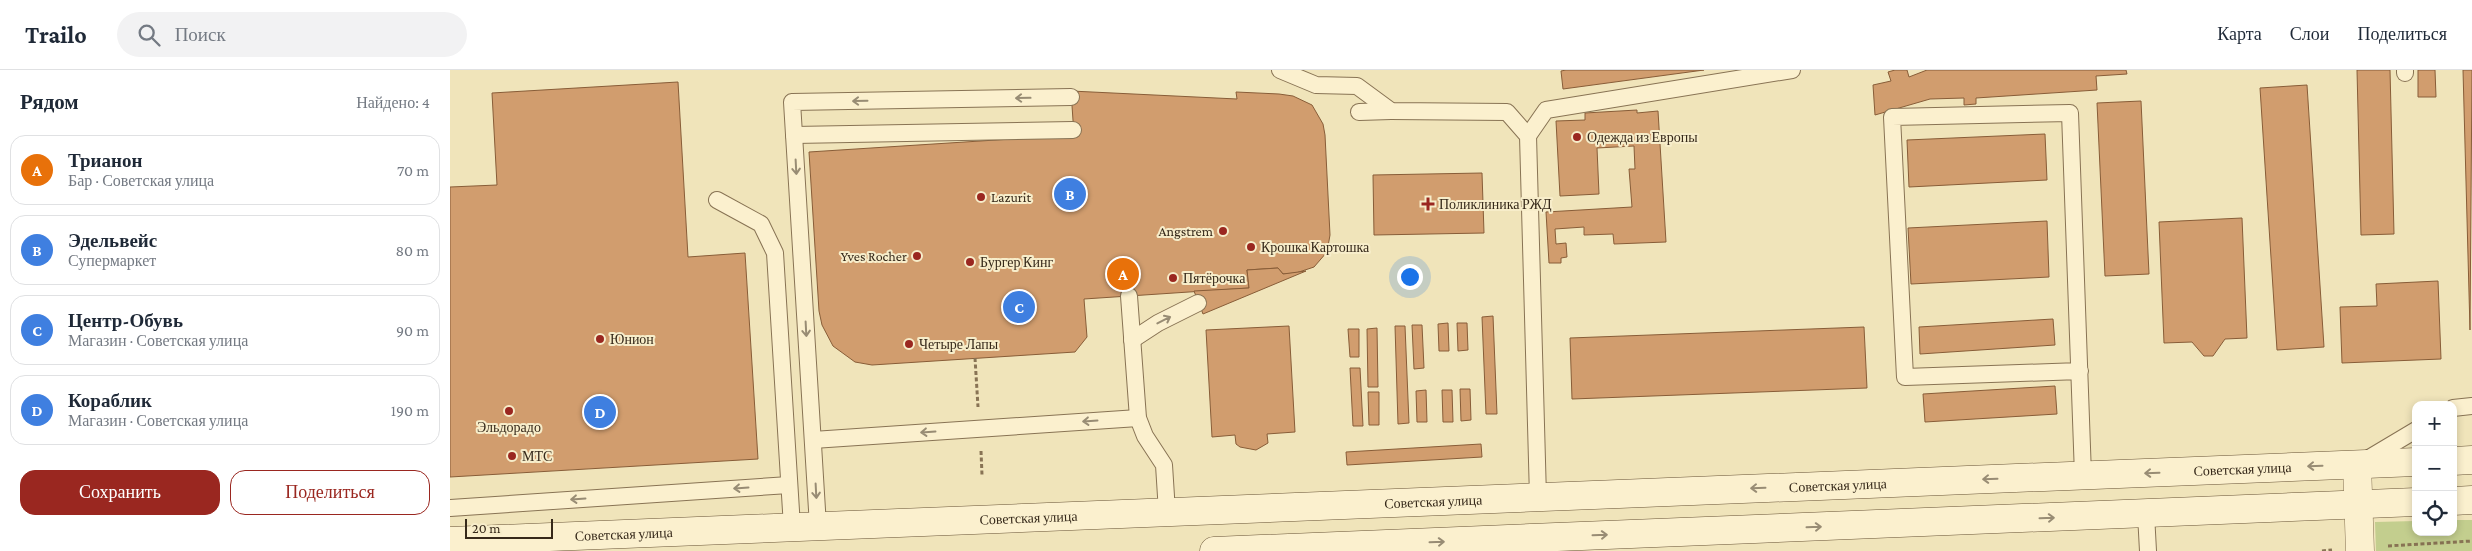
<!DOCTYPE html>
<html lang="ru">
<meta charset="utf-8">
<style>
body{margin:0;font-family:"Crimson Pro",serif;background:#f2f2f3;color:#1f2937}
.controls{position:absolute;right:15px;bottom:15px;display:grid;overflow:hidden;border-radius:10px;box-shadow:0 2px 8px #0003}
.controls button{width:45px;height:45px;display:grid;place-items:center;padding:0;border:0;border-bottom:1px solid #e0e1e3;background:#fff;color:#1f2937;font:25px sans-serif}
.scale{position:absolute;left:15px;bottom:12px;width:88px;box-sizing:border-box;padding-left:5px;border:2px solid #36291a;border-top:0;font-size:14px;line-height:18px;white-space:nowrap;color:#36291a;-webkit-text-stroke:4px #f7edca;paint-order:stroke}
.you{position:absolute;left:959px;top:206px;width:18px;height:18px;margin:-12px;border:4px solid #fff;border-radius:50%;background:#1a73e8;box-shadow:0 0 0 8px #1a73e833}
.badge{display:grid;place-items:center;width:32px;height:32px;border-radius:50%;background:#9a2720;color:#fff;font-size:16px;font-weight:700}
.pin{position:absolute;translate:-50% -50%;border:2px solid #fff;box-shadow:0 1px 5px #0006}
.list{margin:0;padding:0;list-style:none}
h2{display:flex;justify-content:space-between;align-items:center;height:65px;margin:0;padding:0 20px;font-size:21px}
h2 small{font-size:16px;font-weight:400;color:#747a83}
.list li{display:grid;grid-template-columns:32px 1fr auto;gap:15px;align-items:center;box-sizing:border-box;height:70px;margin:0 10px 10px;padding:0 10px;border:1px solid #e0e1e3;border-radius:15px}
.list b{display:block;font-size:19px;white-space:nowrap}
.list p{margin:0;font-size:16px;white-space:nowrap;color:#747a83}
.list em{font-size:16px;font-style:normal;color:#747a83}
.actions{display:flex;gap:10px;padding:15px 20px}
.actions a{flex:1;padding:11px 0;border:1px solid #9a2720;border-radius:15px;text-align:center;font-size:18px;color:#9a2720}
.actions .main{background:#9a2720;color:#fff}
.icon{flex:none;width:28px;height:28px;fill:none;stroke:currentColor;stroke-width:2;stroke-linecap:round;stroke-linejoin:round}
.map{position:relative;flex:none;width:2022px;height:481px;overflow:hidden}
header{display:flex;align-items:center;gap:30px;box-sizing:border-box;height:70px;padding:0 25px;background:#fff;border-bottom:1px solid #e0e1e3}
header strong{font-size:24px}
nav{display:flex;gap:28px;margin-inline-start:auto;font-size:18px}
.search{width:350px;height:45px;background:#f2f2f3;display:flex;align-items:center;gap:12px;box-sizing:border-box;padding:0 18px;border-radius:28px;color:#747a83;font-size:19px}
main{display:flex}
aside{flex:1;background:#fff}
.map>svg:first-child{display:block}
</style>
<header>
<strong>Trailo</strong>
<div class="search"><svg class="icon" aria-label="search" viewBox="0 0 24 24"><circle cx="10" cy="10" r="6"/><path d="M15 15l6 6"/></svg>Поиск</div>
<nav><a>Карта</a><a>Слои</a><a>Поделиться</a></nav>
</header>
<main>
<aside>
<h2>Рядом<small>Найдено: 4</small></h2>
<ul class="list">
<li><span class="badge" style="background:#e8710a">A</span><div><b>Трианон</b><p>Бар · Советская улица</p></div><em>70 m</em></li>
<li><span class="badge" style="background:#3f7fe0">B</span><div><b>Эдельвейс</b><p>Супермаркет</p></div><em>80 m</em></li>
<li><span class="badge" style="background:#3f7fe0">C</span><div><b>Центр-Обувь</b><p>Магазин · Советская улица</p></div><em>90 m</em></li>
<li><span class="badge" style="background:#3f7fe0">D</span><div><b>Кораблик</b><p>Магазин · Советская улица</p></div><em>190 m</em></li>
</ul>
<div class="actions"><a class="main">Сохранить</a><a>Поделиться</a></div>
</aside>
<div class="map">
<svg width="2022" height="481" viewBox="0 0 2022 481">
<rect width="100%" height="100%" fill="#f0e4ba"/>
<polygon fill="#c3ce8e" points="2003,450 2022,450 2022,481 1926,481 1925,452 1966,451 1966,462 2003,462"/>
<g fill="#d19d6e" stroke="#885d38">
<polygon points="1116,0 1254,0 1113,19 1111,1"/>
<polygon points="1445,0 1457,0 1459,7 1477,0 1676,0 1677,4 1646,6 1647,20 1526,28 1526,34 1514,35 1514,28 1480,29 1425,45 1423,15 1441,11 1438,2"/>
<polygon points="1907,0 1940,0 1944,164 1911,165"/>
<polygon points="1968,0 1985,0 1986,27 1968,27"/>
<polygon points="2013,0 2022,0 2020,260"/>
<polygon points="228,12 238,187 295,183 308,389 0,407 0,117 47,115 42,23"/>
<polygon points="1857,15 1874,277 1827,280 1810,18"/>
<polygon points="621,21 787,29 786,22 829,24 843,26 862,35 873,54 875,65 880,165 877,182 864,197 846,203 833,204 828,198 797,200 799,218 634,229 637,267 625,282 422,295 405,292 383,276 372,255 369,241 359,82 624,65"/>
<polygon points="1691,31 1699,204 1655,206 1647,33"/>
<polygon points="1187,40 1187,43 1208,41 1216,172 1164,174 1163,164 1134,165 1134,157 1105,159 1106,174 1116,173 1117,187 1111,188 1111,193 1099,193 1096,142 1182,137 1179,99 1185,99 1184,76 1147,78 1149,124 1110,126 1106,51 1135,50 1135,43"/>
<polygon points="1595,64 1597,110 1459,117 1457,70"/>
<polygon points="1032,103 1034,163 924,165 923,105"/>
<polygon points="1792,148 1797,268 1775,269 1763,286 1754,286 1742,272 1714,273 1709,152"/>
<polygon points="1597,151 1599,207 1461,214 1458,158"/>
<polygon points="828,198 833,204 856,201 753,244 744,221 799,218 797,200"/>
<polygon points="1988,211 1991,289 1892,293 1890,237 1927,236 1926,214"/>
<polygon points="1043,246 1047,344 1036,344 1032,247"/>
<polygon points="1603,249 1605,275 1470,284 1469,257"/>
<polygon points="998,253 999,281 989,281 988,254"/>
<polygon points="1007,253 1017,253 1018,280 1008,281"/>
<polygon points="962,255 972,255 974,298 964,299"/>
<polygon points="839,256 845,362 817,364 818,373 806,380 790,377 786,374 785,365 762,367 756,260"/>
<polygon points="945,256 955,256 959,353 948,354"/>
<polygon points="1414,257 1417,318 1122,329 1120,268"/>
<polygon points="927,258 928,317 918,317 917,259"/>
<polygon points="898,259 909,259 909,287 900,287"/>
<polygon points="900,298 910,298 913,356 903,356"/>
<polygon points="1605,316 1607,344 1475,352 1473,324"/>
<polygon points="1010,319 1020,319 1021,350 1011,351"/>
<polygon points="976,320 977,352 967,352 966,321"/>
<polygon points="992,320 1002,320 1003,352 993,352"/>
<polygon points="918,322 929,322 929,355 919,355"/>
<polygon points="1031,374 1032,387 897,395 896,382"/>
</g>
<g fill="none" stroke-linecap="round" stroke-linejoin="round">
<g stroke="#887354" stroke-width="18">
<g id="service">
<polyline points="830,0 866,15 907,16 941,41 1057,42 1078,66 1088,427"/>
<polyline points="1955,0 1955,3"/>
<polyline points="909,42 941,41"/>
<polyline points="344,65 623,60"/>
<polyline points="1078,66 1096,40 1342,0"/>
<polyline points="267,130 311,154 325,183 342,457"/>
<polyline points="679,226 688,348 695,366 714,395 717,442"/>
<polyline points="682,270 708,253 748,233"/>
<polyline points="1630,301 1455,307 1442,47 1620,43 1633,405"/>
<polyline points="2003,338 2022,336"/>
<polyline points="363,370 688,348"/>
<polyline points="1914,391 1966,360"/>
<polyline points="0,438 339,415"/>
<polyline points="1696,444 1698,481"/>
<polyline points="368,456 342,32 621,27"/>
</g>
</g>
<g stroke="#887354" stroke-width="29">
<polyline id="tertiary" points="1907,395 1910,481"/>
</g>
<g stroke="#695437" stroke-width="29">
<g id="secondary">
<polyline points="2003,391 2022,390"/>
<polyline points="2003,431 2022,430"/>
<path id="s1" d="M0,471L1966,392"/>
<polyline points="764,481 1966,432"/>
</g>
</g>
<g stroke="#887354" stroke-width="3" stroke-dasharray="4 2.5" stroke-linecap="butt">
<polyline points="525,288 528,337"/>
<polyline points="531,381 532,405"/>
<polyline points="1938,476 2022,471"/>
<polyline points="1872,481 1882,480"/>
</g>
<use href="#service" stroke="#fbf0ce" stroke-width="16"/>
<use href="#tertiary" stroke="#fbf0ce" stroke-width="28"/>
<use href="#secondary" stroke="#fbf0ce" stroke-width="28"/>
</g>
<defs><path id="oneway-shaft" d="M-6 0H5M1.5-3L5.5 0L1.5 3" fill="none" stroke-width="1.6" stroke-linecap="round" stroke-linejoin="round" transform="scale(1.25)"/></defs>
<g stroke="#988c74">
<use href="#oneway-shaft" transform="translate(573 28) rotate(179)"/>
<use href="#oneway-shaft" transform="translate(410 31) rotate(179)"/>
<use href="#oneway-shaft" transform="translate(346 97) rotate(87)"/>
<use href="#oneway-shaft" transform="translate(714 250) rotate(-27)"/>
<use href="#oneway-shaft" transform="translate(356 259) rotate(87)"/>
<use href="#oneway-shaft" transform="translate(640 351) rotate(176)"/>
<use href="#oneway-shaft" transform="translate(478 362) rotate(176)"/>
<use href="#oneway-shaft" transform="translate(1865 396) rotate(178)"/>
<use href="#oneway-shaft" transform="translate(1702 403) rotate(178)"/>
<use href="#oneway-shaft" transform="translate(1540 409) rotate(178)"/>
<use href="#oneway-shaft" transform="translate(291 418) rotate(176)"/>
<use href="#oneway-shaft" transform="translate(1308 418) rotate(178)"/>
<use href="#oneway-shaft" transform="translate(366 421) rotate(87)"/>
<use href="#oneway-shaft" transform="translate(128 429) rotate(176)"/>
<use href="#oneway-shaft" transform="translate(1597 448) rotate(-2)"/>
<use href="#oneway-shaft" transform="translate(1364 457) rotate(-2)"/>
<use href="#oneway-shaft" transform="translate(1150 465) rotate(-2)"/>
<use href="#oneway-shaft" transform="translate(987 472) rotate(-2)"/>
</g>
<g fill="#9a2720" stroke="#f7edca" stroke-width="2">
<circle cx="1127" cy="67" r="5"/>
<circle cx="531" cy="127" r="5"/>
<path d="M975.5 126.5h5v5h5v5h-5v5h-5v-5h-5v-5h5z"/>
<circle cx="773" cy="161" r="5"/>
<circle cx="801" cy="177" r="5"/>
<circle cx="467" cy="186" r="5"/>
<circle cx="520" cy="192" r="5"/>
<circle cx="723" cy="208" r="5"/>
<circle cx="150" cy="269" r="5"/>
<circle cx="459" cy="274" r="5"/>
<circle cx="59" cy="341" r="5"/>
<circle cx="62" cy="386" r="5"/>
</g>
<g text-anchor="middle" stroke-width="4" stroke-linejoin="round" paint-order="stroke">
<g font-size="14" fill="#36291a" stroke="#f7edca" text-anchor="start">
<text x="1137" y="72">Одежда из Европы</text>
<text x="541" y="132">Lazurit</text>
<text x="989" y="139">Поликлиника РЖД</text>
<text x="763" y="166" text-anchor="end">Angstrem</text>
<text x="811" y="182">Крошка Картошка</text>
<text x="457" y="191" text-anchor="end">Yves Rocher</text>
<text x="530" y="197">Бургер Кинг</text>
<text x="733" y="213">Пятёрочка</text>
<text x="160" y="274">Юнион</text>
<text x="469" y="279">Четыре Лапы</text>
<text x="59" y="362" text-anchor="middle">Эльдорадо</text>
<text x="72" y="391">МТС</text>
</g>
<g font-size="14" fill="#36291a" stroke="#f7edca">
<text dy="5" stroke="none"><textPath href="#s1" startOffset="1794">Советская улица</textPath></text>
<text dy="5" stroke="none"><textPath href="#s1" startOffset="1389">Советская улица</textPath></text>
<text dy="5" stroke="none"><textPath href="#s1" startOffset="984">Советская улица</textPath></text>
<text dy="5" stroke="none"><textPath href="#s1" startOffset="579">Советская улица</textPath></text>
<text dy="5" stroke="none"><textPath href="#s1" startOffset="174">Советская улица</textPath></text>
</g>
</g>
</svg>
<div class="controls">
<button>+</button>
<button>−</button>
<button><svg class="icon" aria-label="locate" viewBox="0 0 24 24"><circle cx="12" cy="12" r="6"/><path d="M12 2v4M12 18v4M2 12h4M18 12h4"/></svg></button>
</div>
<div class="scale">20 m</div>
<div class="you"></div>
<div class="pin badge" style="left:673px;top:204px;background:#e8710a">A</div>
<div class="pin badge" style="left:620px;top:124px;background:#3f7fe0">B</div>
<div class="pin badge" style="left:569px;top:237px;background:#3f7fe0">C</div>
<div class="pin badge" style="left:150px;top:342px;background:#3f7fe0">D</div>
</div>
</main>
